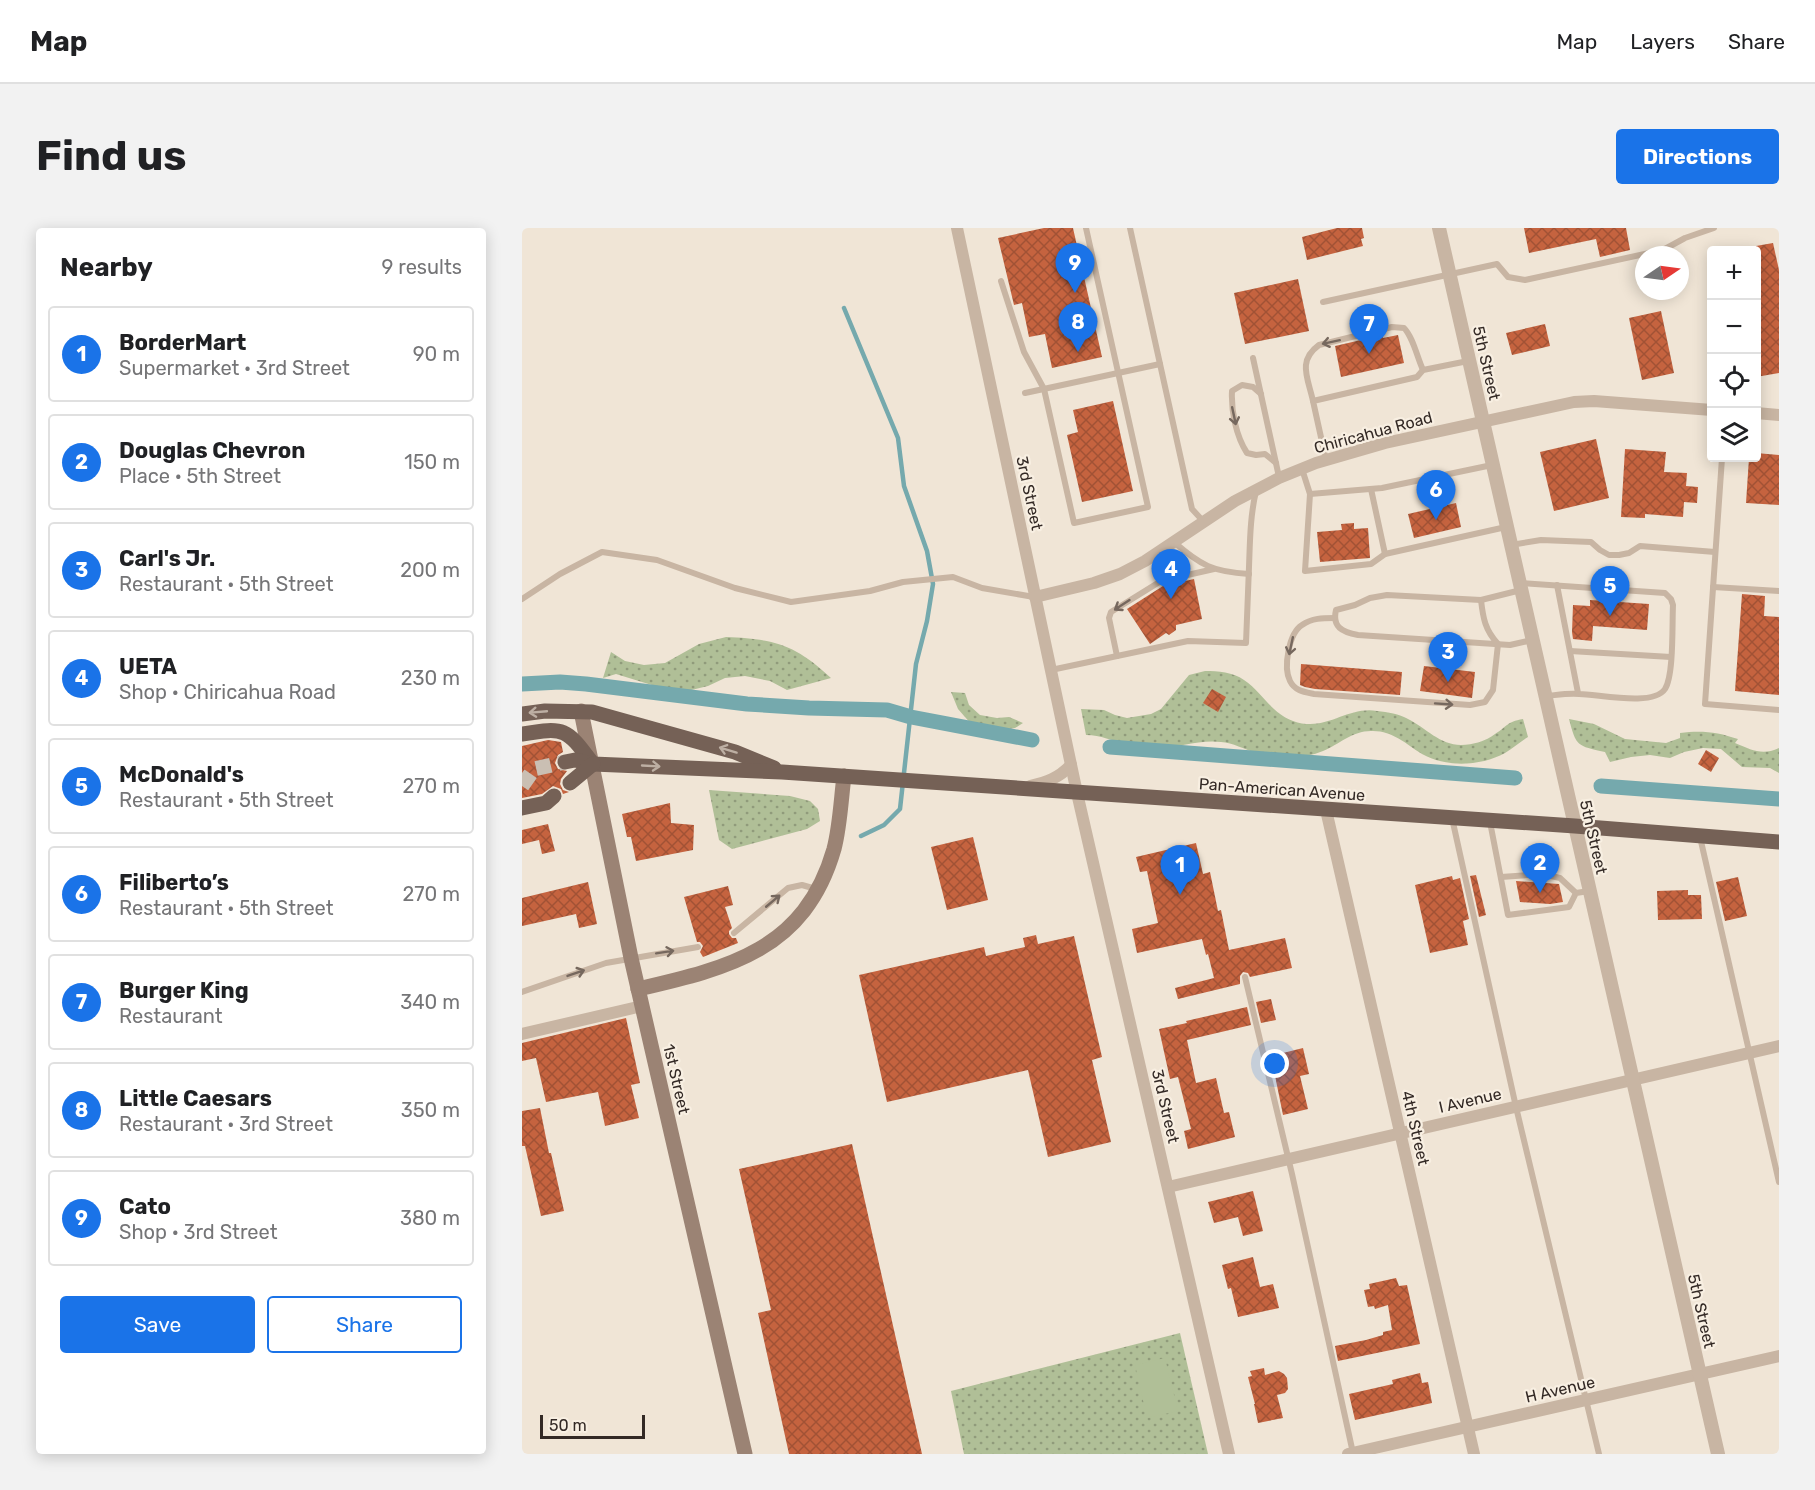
<!DOCTYPE html>
<meta charset="utf-8">
<style>
body{margin:0;font-family:Rubik,sans-serif;background:#f2f2f2;color:#202124}
.controls{position:absolute;right:18px;top:18px;display:grid;overflow:hidden;border-radius:6px;box-shadow:0 3px 15px #0003}
.controls button{width:54px;height:54px;display:grid;place-items:center;padding:0;border:0;border-bottom:2px solid #e0e0e0;background:#fff;color:#202124;font:30px sans-serif}
.compass{position:absolute;left:1113px;top:18px;width:54px;height:54px;border-radius:50%;background:#fff;box-shadow:0 3px 15px #0003;rotate:77deg}
.scale{position:absolute;left:18px;bottom:15px;width:105px;box-sizing:border-box;padding-left:6px;border:3px solid #332925;border-top:0;font-size:16px;line-height:21px;white-space:nowrap;color:#332925;-webkit-text-stroke:4px #f8efe2;paint-order:stroke}
.you{position:absolute;left:753px;top:836px;width:21px;height:21px;margin:-15px;border:4px solid #fff;border-radius:50%;background:#1a73e8;box-shadow:0 0 0 9px #1a73e833}
.badge{display:grid;place-items:center;width:39px;height:39px;border-radius:50%;background:#1a73e8;color:#fff;font-size:20px;font-weight:700}
.pin{position:absolute;translate:-50% -50px;filter:drop-shadow(0 2px 3px #0008)}
.pin::after{content:'';position:absolute;top:32px;width:21px;height:18px;background:inherit;clip-path:polygon(0 0,100% 0,50% 100%)}
.list{margin:0;padding:0;list-style:none}
h2{display:flex;justify-content:space-between;align-items:center;height:78px;margin:0;padding:0 24px;font-size:26px}
h2 small{font-size:20px;font-weight:400;color:#757577}
.list li{display:grid;grid-template-columns:39px 1fr auto;gap:18px;align-items:center;box-sizing:border-box;height:96px;margin:0 12px 12px;padding:0 12px;border:2px solid #e0e0e0;border-radius:6px}
.list b{display:block;font-size:22px;white-space:nowrap}
.list p{margin:0;font-size:20px;white-space:nowrap;color:#757577}
.list em{font-size:20px;font-style:normal;color:#757577}
.actions{display:flex;gap:12px;padding:18px 24px}
.actions a{flex:1;padding:14px 0;border:2px solid #1a73e8;border-radius:6px;text-align:center;font-size:21px;color:#1a73e8}
.actions .main{background:#1a73e8;color:#fff}
.icon{flex:none;width:33px;height:33px;fill:none;stroke:currentColor;stroke-width:2;stroke-linecap:round;stroke-linejoin:round}
.map{position:relative;flex:none;width:1257px;height:1226px;overflow:hidden;border-radius:6px}
header{display:flex;align-items:center;gap:36px;box-sizing:border-box;height:84px;padding:0 30px;background:#fff;border-bottom:2px solid #e0e0e0}
header strong{font-size:28px}
nav{display:flex;gap:33px;margin-inline-start:auto;font-size:21px}
.intro{display:flex;align-items:center;justify-content:space-between;box-sizing:border-box;height:144px;padding:0 36px}
h1{margin:0;font-size:42px}
.button{padding:15px 27px;border-radius:6px;background:#1a73e8;color:#fff;font-size:21px;font-weight:700}
main{display:flex;gap:36px;padding:0 36px}
aside{flex:1;background:#fff;border-radius:6px;box-shadow:0 3px 15px #0003}
.map>svg:first-child{display:block}
</style>
<header>
<strong>Map</strong>
<nav><a>Map</a><a>Layers</a><a>Share</a></nav>
</header>
<div class="intro"><h1>Find us</h1><a class="button">Directions</a></div>
<main>
<aside>
<h2>Nearby<small>9 results</small></h2>
<ul class="list">
<li><span class="badge">1</span><div><b>BorderMart</b><p>Supermarket · 3rd Street</p></div><em>90 m</em></li>
<li><span class="badge">2</span><div><b>Douglas Chevron</b><p>Place · 5th Street</p></div><em>150 m</em></li>
<li><span class="badge">3</span><div><b>Carl's Jr.</b><p>Restaurant · 5th Street</p></div><em>200 m</em></li>
<li><span class="badge">4</span><div><b>UETA</b><p>Shop · Chiricahua Road</p></div><em>230 m</em></li>
<li><span class="badge">5</span><div><b>McDonald's</b><p>Restaurant · 5th Street</p></div><em>270 m</em></li>
<li><span class="badge">6</span><div><b>Filiberto’s</b><p>Restaurant · 5th Street</p></div><em>270 m</em></li>
<li><span class="badge">7</span><div><b>Burger King</b><p>Restaurant</p></div><em>340 m</em></li>
<li><span class="badge">8</span><div><b>Little Caesars</b><p>Restaurant · 3rd Street</p></div><em>350 m</em></li>
<li><span class="badge">9</span><div><b>Cato</b><p>Shop · 3rd Street</p></div><em>380 m</em></li>
</ul>
<div class="actions"><a class="main">Save</a><a>Share</a></div>
</aside>
<div class="map">
<svg width="1257" height="1226" viewBox="0 0 1257 1226">
<defs>
<pattern id="park-dots" width="8" height="8" patternUnits="userSpaceOnUse" patternTransform="scale(1.5)"><rect width="8" height="8" fill="#b0bf97"/><path d="M2 2h.1M6 6h.1" fill="none" stroke="#909b7b" stroke-width="1.8" stroke-linecap="round"/></pattern>
<pattern id="building-cross-hatch" width="8" height="8" patternUnits="userSpaceOnUse" patternTransform="scale(1.5)"><rect width="8" height="8" fill="#c5633f"/><path d="M0 0l8 8M0 8l8-8" fill="none" stroke="#a15235"/></pattern>
</defs>
<rect width="100%" height="100%" fill="#f0e5d6"/>
<g fill="url(#park-dots)">
<path d="M204,409C252,411 273,416 309,450L265,462L248,453L223,448L203,450L186,458L161,464L133,458L94,446L81,450L89,424L103,433L122,437L143,435L177,416Z"/>
<path d="M683,443C696,443 711,444 722,452C741,465 748,484 771,493C804,505 824,478 855,483C866,484 877,486 886,491C904,500 918,517 939,517C951,517 964,513 973,506C986,498 984,494 1001,491L1006,509C998,514 991,520 983,525C959,538 925,540 900,526C884,516 871,503 851,503C831,502 818,516 801,523C791,527 781,529 770,529C758,529 746,528 734,525C722,521 711,515 699,514C677,511 654,521 631,520C622,519 613,518 604,516C590,513 579,507 564,507L559,481L582,482L593,487L605,490L629,486L639,481L667,447Z"/>
<polygon points="429,464 443,465 447,477 458,487 475,490 487,489 501,495 493,500 474,503 450,497 436,481"/>
<path d="M1047,491L1072,496L1103,511L1144,515L1158,510V505C1179,502 1196,504 1216,511L1213,515C1230,522 1240,528 1257,520V545L1248,540L1220,539L1199,521L1181,520L1162,524L1148,530L1128,527L1109,529L1088,534L1083,524C1055,518 1054,518 1047,491Z"/>
<polygon points="187,562 268,568 288,573 296,581 298,593 285,601 210,621 197,612"/>
<polygon points="658,1105 686,1226 442,1226 429,1163"/>
</g>
<polygon fill="#b0bf97" points="643,1130 656,1183 625,1190 613,1137"/>
<g fill="none" stroke-linecap="round" stroke-linejoin="round">
<polyline stroke="#75a9ad" stroke-width="4.5" points="322,80 376,210 382,258 405,323 411,356 405,393 394,436 378,581 362,597 339,608"/>
<g stroke="#75a9ad" stroke-width="15">
<polyline points="0,456 38,454 64,456 225,476 287,480 365,482 389,489 510,512"/>
<polyline points="588,519 993,550"/>
<polyline points="1079,558 1257,571"/>
</g>
</g>
<g fill="url(#building-cross-hatch)">
<polygon points="522,0 551,0 580,129 530,140 523,106 507,109 500,75 492,77 476,10"/>
<polygon points="815,0 840,0 842,10 839,11 841,18 785,32 780,9"/>
<polygon points="1002,0 1104,0 1108,22 1078,29 1074,11 1007,25"/>
<polygon points="1251,15 1257,42 1257,145 1234,149 1234,18"/>
<polygon points="776,51 787,103 723,116 712,65"/>
<polygon points="1139,83 1152,145 1120,152 1107,90"/>
<polygon points="1023,96 1028,118 990,127 984,105"/>
<polygon points="861,107 861,110 876,107 882,135 819,149 813,118"/>
<polygon points="591,173 611,263 560,274 545,207 556,204 551,182"/>
<polygon points="1074,211 1087,270 1032,283 1018,224"/>
<polygon points="1103,221 1144,224 1142,244 1165,245 1164,258 1176,259 1175,275 1162,274 1161,289 1123,286 1123,290 1099,289"/>
<polygon points="1234,225 1257,227 1257,277 1224,275 1227,230 1234,230"/>
<polygon points="934,275 939,299 892,310 886,286"/>
<polygon points="832,295 832,301 846,300 848,330 798,334 795,304 820,302 819,296"/>
<polygon points="672,351 680,391 654,397 654,402 647,407 644,405 628,416 605,381 641,358"/>
<polygon points="1220,366 1243,368 1242,388 1257,389 1257,467 1213,463"/>
<polygon points="1068,372 1127,376 1125,402 1071,398 1070,413 1051,411 1050,404 1051,377 1068,378"/>
<polygon points="779,436 880,444 878,467 793,461 783,459 778,457"/>
<polygon points="902,438 953,444 950,470 898,463"/>
<polygon points="690,461 704,469 696,484 681,475"/>
<polygon points="26,512 39,514 41,524 36,527 33,535 36,541 45,543 39,551 38,556 41,562 47,564 41,566 39,561 31,558 20,566 0,570 0,518"/>
<polygon points="1184,522 1197,530 1189,544 1176,536"/>
<polygon points="148,575 149,595 172,597 171,622 114,633 109,609 105,609 100,586"/>
<polygon points="26,596 33,623 20,626 17,612 0,616 0,602"/>
<polygon points="451,609 466,672 425,682 409,619"/>
<polygon points="674,615 681,646 688,644 696,683 699,682 707,722 763,710 770,740 728,749 726,745 721,744 718,748 718,756 656,771 653,760 692,750 686,726 684,727 680,711 615,725 610,701 636,695 625,643 618,644 614,629"/>
<polygon points="954,647 964,687 957,689 948,648"/>
<polygon points="930,648 931,652 938,650 947,691 941,693 946,717 908,725 893,657"/>
<polygon points="1216,649 1225,688 1203,693 1194,654"/>
<polygon points="994,653 1037,656 1041,674 1028,676 998,674"/>
<polygon points="66,654 75,696 57,700 54,686 0,698 0,670"/>
<polygon points="206,658 211,677 203,679 210,700 207,703 207,706 210,710 214,710 216,715 181,729 178,724 181,718 178,714 175,714 162,669"/>
<polygon points="1166,662 1166,667 1179,667 1180,691 1136,692 1135,663"/>
<polygon points="514,707 516,716 552,708 580,829 570,832 589,914 526,929 506,842 365,874 337,747 462,719 464,728 503,719 501,710"/>
<polygon points="749,771 754,792 739,795 734,774"/>
<polygon points="725,779 729,797 665,812 674,855 694,850 702,885 707,884 713,909 666,921 662,903 669,901 656,849 648,851 637,801 665,795 664,793"/>
<polygon points="104,790 118,855 109,857 117,890 83,898 76,864 24,874 14,830 0,833 0,815"/>
<polygon points="781,820 787,846 778,848 786,881 761,887 749,828"/>
<polygon points="18,880 27,925 29,925 42,983 19,988 3,918 0,918 0,883"/>
<polygon points="330,916 400,1226 267,1226 236,1085 249,1082 217,941"/>
<polygon points="731,963 741,1003 721,1008 716,989 692,995 686,974"/>
<polygon points="731,1029 738,1059 751,1056 757,1080 716,1089 709,1060 706,1061 700,1037"/>
<polygon points="874,1050 877,1058 885,1057 898,1116 816,1133 813,1118 844,1112 861,1107 861,1104 870,1102 866,1077 853,1081 852,1078 846,1079 842,1062 848,1061 847,1056"/>
<polygon points="742,1140 743,1147 757,1143 762,1146 765,1150 766,1161 763,1165 755,1167 761,1190 736,1195 732,1176 733,1176 726,1149 730,1148 728,1143"/>
<polygon points="898,1145 900,1155 906,1154 910,1175 833,1192 827,1166 871,1156 870,1152"/>
</g>
<g fill="none" stroke-linecap="round" stroke-linejoin="round">
<polyline stroke="#cabfb3" stroke-width="15" stroke-dasharray="15 8" stroke-linecap="butt" points="0,558 12,541 43,534"/>
<g stroke="#c8b5a3" stroke-width="6">
<polyline points="608,0 670,281 681,293"/>
<polyline points="479,53 502,124 522,161 552,295 626,279 564,0"/>
<polyline points="801,74 975,36 986,49 1003,52 1141,22 1163,10 1192,0"/>
<polyline points="731,130 757,249"/>
<polyline points="503,165 638,136"/>
<path d="M739,166L731,159L720,157L710,163C709,183 714,208 725,225L734,227L743,226L754,235"/>
<path d="M791,173C786,150 775,133 797,117L870,99L882,100C891,109 895,129 901,142"/>
<polyline points="1200,230 1183,476 1257,482"/>
<polyline points="804,232 791,173 895,149 901,142 946,133"/>
<polyline points="780,241 788,266 860,260 970,237"/>
<polyline points="849,261 863,326"/>
<polyline points="788,266 783,343 849,336 863,326 984,299"/>
<path d="M652,314C678,337 691,344 727,346"/>
<polyline points="989,317 1019,312 1069,314 1078,322 1087,327 1097,327 1107,325 1118,318 1193,324"/>
<path d="M998,355L1143,365L1149,371L1151,377C1150,396 1152,447 1143,461C1131,479 1076,466 1057,466C1046,465 1035,467 1024,468"/>
<polyline points="1035,357 1056,465"/>
<polyline points="1191,359 1257,363"/>
<path d="M999,362L959,372L865,367L848,370L833,377L814,382C810,399 820,404 836,407L988,417L1010,412"/>
<polyline points="0,371 38,346 80,324 135,332 213,360 269,374 348,363 381,354 431,349 460,360 512,369"/>
<path d="M812,390C801,390 790,390 780,397C767,405 761,439 768,453C773,463 782,464 792,466L948,477L963,474L971,462L976,416C963,402 961,390 959,372"/>
<polyline points="1048,423 1149,429"/>
<polyline points="595,428 587,390 589,384 639,353 692,341"/>
<path d="M529,442L666,413L724,415C725,389 726,364 727,339C728,313 728,289 734,263"/>
<polyline points="930,590 994,879 1077,1226"/>
<polyline points="968,594 986,687 1047,679 1054,665 1067,663"/>
<polyline points="1178,609 1257,954"/>
<polyline points="979,649 1020,646 1038,650 1054,665"/>
<polyline points="212,705 266,660 280,657 294,661"/>
<polyline points="723,749 770,946 831,1225"/>
<polyline points="0,764 84,735 176,719"/>
</g>
<g stroke="#c8b5a3" stroke-width="12">
<polyline points="435,0 555,565 707,1226"/>
<polyline points="1234,185 1257,187"/>
<polyline points="513,369 572,355 598,346 623,333 713,273 757,250 794,235 863,215 1052,174 1072,173 1190,182"/>
<path d="M508,558C525,554 537,550 549,537"/>
<polyline points="804,582 952,1226"/>
<polyline points="0,806 120,778"/>
<polyline points="646,959 1257,818"/>
<polyline points="826,1226 1257,1128"/>
</g>
<polyline stroke="#c8b5a3" stroke-width="14" points="917,0 1196,1226"/>
<g stroke="#9b8374" stroke-width="15">
<polyline points="59,483 109,730 223,1226"/>
<path d="M116,761C207,740 283,722 312,621C318,598 319,572 322,548"/>
</g>
<g stroke="#756156" stroke-width="15">
<polyline points="0,486 23,483 70,484 213,524 252,540"/>
<path d="M0,506C44,499 44,500 71,536"/>
<polyline points="43,534 53,532 71,536 260,544 1053,598 1257,614"/>
<polyline points="48,555 71,536"/>
<polyline points="0,580 24,575 32,568"/>
</g>
</g>
<defs><path id="oneway-shaft" d="M-6 0H5M1.5-3L5.5 0L1.5 3" fill="none" stroke-width="1.6" stroke-linecap="round" stroke-linejoin="round" transform="scale(1.5)"/></defs>
<g stroke="#76685e">
<use href="#oneway-shaft" transform="translate(809 114) rotate(168)"/>
<use href="#oneway-shaft" transform="translate(712 188) rotate(78)"/>
<use href="#oneway-shaft" transform="translate(600 377) rotate(147)"/>
<use href="#oneway-shaft" transform="translate(769 418) rotate(102)"/>
<use href="#oneway-shaft" transform="translate(922 476) rotate(4)"/>
<use href="#oneway-shaft" transform="translate(251 673) rotate(-40)"/>
<use href="#oneway-shaft" transform="translate(143 724) rotate(-9)"/>
<use href="#oneway-shaft" transform="translate(54 745) rotate(-19)"/>
</g>
<g stroke="#bdafa3">
<use href="#oneway-shaft" transform="translate(16 484) rotate(175)"/>
<use href="#oneway-shaft" transform="translate(206 522) rotate(-163)"/>
<use href="#oneway-shaft" transform="translate(129 538) rotate(3)"/>
</g>
<g text-anchor="middle" stroke-width="4.5" stroke-linejoin="round" paint-order="stroke">
<g font-size="16" fill="#332925" stroke="#f8efe2">
<text transform="translate(965 135) rotate(77)" y="6">5th Street</text>
<text transform="translate(851 204) rotate(-15)" y="6">Chiricahua Road</text>
<text transform="translate(508 265) rotate(78)" y="6">3rd Street</text>
<text transform="translate(760 561) rotate(4)" y="6">Pan-American Avenue</text>
<text transform="translate(1072 609) rotate(77)" y="6">5th Street</text>
<text transform="translate(155 851) rotate(77)" y="6">1st Street</text>
<text transform="translate(948 872) rotate(-13)" y="6">I Avenue</text>
<text transform="translate(644 878) rotate(77)" y="6">3rd Street</text>
<text transform="translate(894 900) rotate(77)" y="6">4th Street</text>
<text transform="translate(1180 1083) rotate(77)" y="6">5th Street</text>
<text transform="translate(1038 1161) rotate(-13)" y="6">H Avenue</text>
</g>
</g>
</svg>
<div class="controls">
<button>+</button>
<button>−</button>
<button><svg class="icon" aria-label="locate" viewBox="0 0 24 24"><circle cx="12" cy="12" r="6"/><path d="M12 2v4M12 18v4M2 12h4M18 12h4"/></svg></button>
<button><svg class="icon" aria-label="layers" viewBox="0 0 24 24"><path d="M12 4l9 5-9 5-9-5zM3 14l9 5 9-5"/></svg></button>
</div>
<svg class="compass" viewBox="-18 -18 36 36"><path d="M0-13l5 13h-10z" fill="#e53935"/><path d="M0 13l5-13h-10z" fill="#757577"/></svg>
<div class="scale">50 m</div>
<div class="you"></div>
<div class="pin badge" style="left:658px;top:667px">1</div>
<div class="pin badge" style="left:1018px;top:665px">2</div>
<div class="pin badge" style="left:926px;top:454px">3</div>
<div class="pin badge" style="left:649px;top:371px">4</div>
<div class="pin badge" style="left:1088px;top:388px">5</div>
<div class="pin badge" style="left:914px;top:292px">6</div>
<div class="pin badge" style="left:847px;top:126px">7</div>
<div class="pin badge" style="left:556px;top:124px">8</div>
<div class="pin badge" style="left:553px;top:65px">9</div>
</div>
</main>
